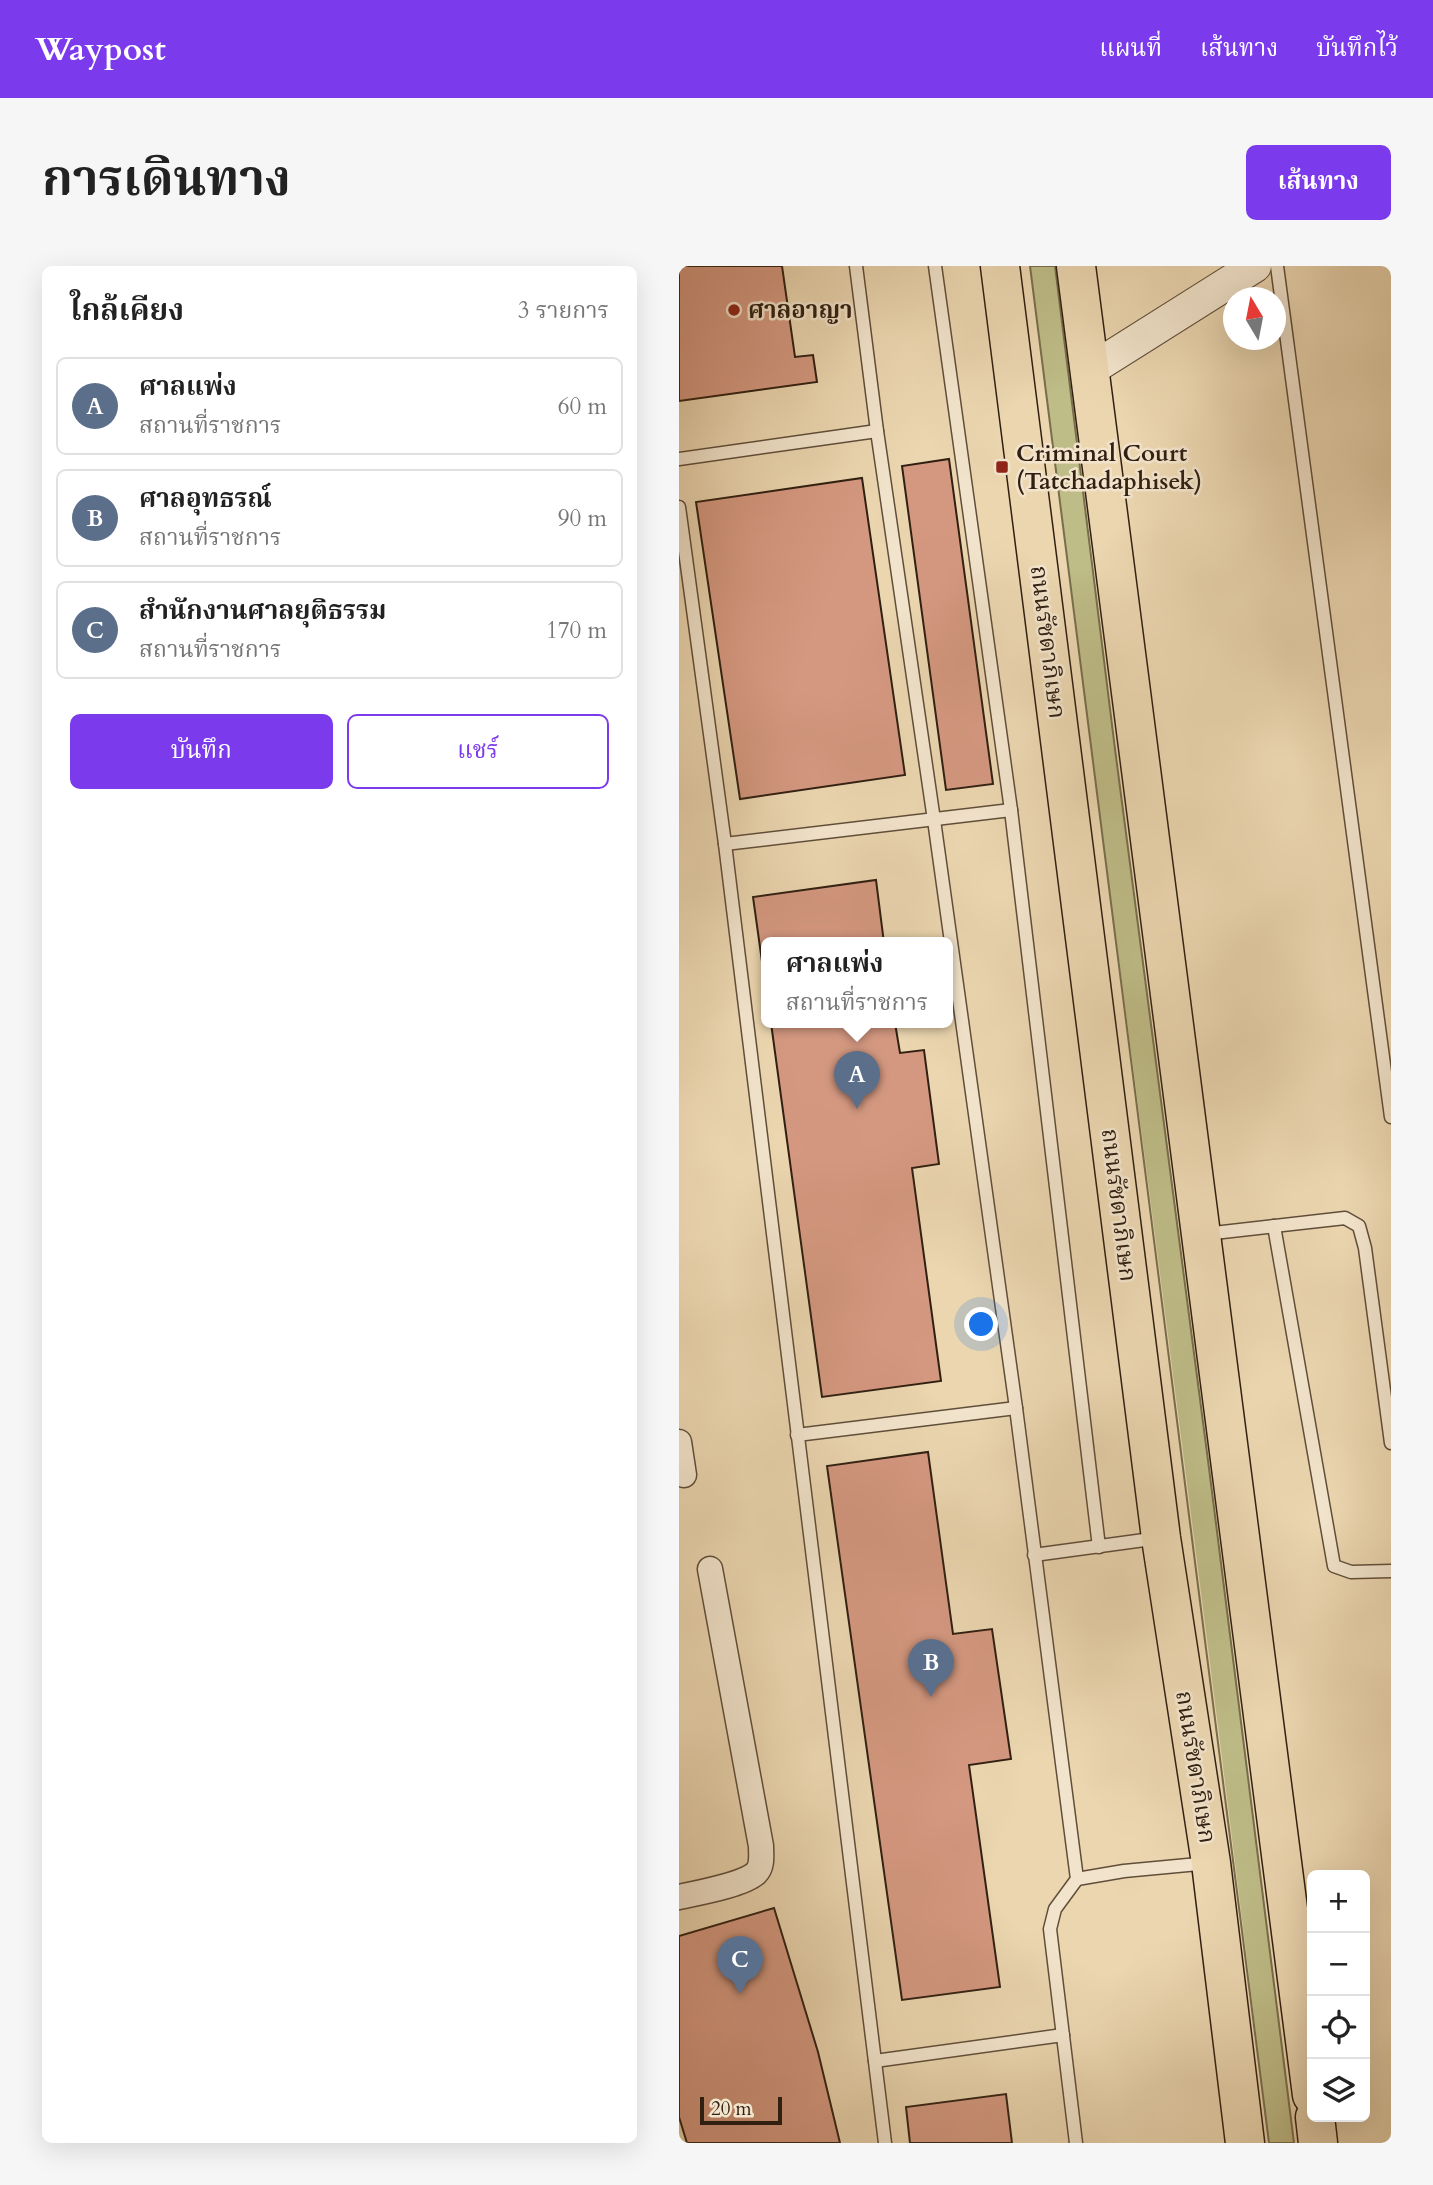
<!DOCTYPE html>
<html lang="th">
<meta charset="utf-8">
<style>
body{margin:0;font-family:Cardo,"Noto Serif Thai",serif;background:#f6f6f6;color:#222}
.controls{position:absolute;right:21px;bottom:21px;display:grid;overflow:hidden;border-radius:10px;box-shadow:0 7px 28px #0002}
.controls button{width:63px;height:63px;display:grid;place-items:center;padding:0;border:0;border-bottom:2px solid #e0e0e0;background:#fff;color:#222;font:35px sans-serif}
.compass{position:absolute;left:544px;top:21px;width:63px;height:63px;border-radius:50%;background:#fff;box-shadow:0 7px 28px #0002;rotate:350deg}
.scale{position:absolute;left:21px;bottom:18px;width:82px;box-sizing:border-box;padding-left:7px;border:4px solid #312012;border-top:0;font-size:19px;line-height:24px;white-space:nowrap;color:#312012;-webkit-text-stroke:5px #f2e4cc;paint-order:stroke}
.you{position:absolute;left:303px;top:1059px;width:24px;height:24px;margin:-18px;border:5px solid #fff;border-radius:50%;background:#1a73e8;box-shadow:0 0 0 10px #1a73e833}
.badge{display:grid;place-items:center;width:46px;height:46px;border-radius:50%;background:#7c3aed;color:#fff;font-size:23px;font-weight:700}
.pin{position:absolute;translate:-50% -58px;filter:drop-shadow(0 2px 4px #0008)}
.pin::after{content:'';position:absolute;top:37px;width:24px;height:21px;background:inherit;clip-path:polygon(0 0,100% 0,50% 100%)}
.popup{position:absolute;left:82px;top:671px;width:192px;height:91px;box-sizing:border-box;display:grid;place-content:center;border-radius:10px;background:#fff;filter:drop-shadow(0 2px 5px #0005);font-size:23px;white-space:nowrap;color:#767676}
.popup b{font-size:26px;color:#222}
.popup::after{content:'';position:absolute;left:50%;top:100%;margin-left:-14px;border:14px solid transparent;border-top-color:#fff}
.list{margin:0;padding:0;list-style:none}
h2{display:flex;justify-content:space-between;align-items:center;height:91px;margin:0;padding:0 28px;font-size:30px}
h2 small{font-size:23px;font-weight:400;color:#767676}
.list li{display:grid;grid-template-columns:46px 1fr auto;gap:21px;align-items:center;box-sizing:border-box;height:98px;margin:0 14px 14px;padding:0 14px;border:2px solid #e0e0e0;border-radius:10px}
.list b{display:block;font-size:26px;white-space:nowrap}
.list p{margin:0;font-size:23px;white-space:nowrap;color:#767676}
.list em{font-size:23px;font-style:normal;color:#767676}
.actions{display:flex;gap:14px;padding:21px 28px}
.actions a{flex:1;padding:16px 0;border:2px solid #7c3aed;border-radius:10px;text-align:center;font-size:24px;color:#7c3aed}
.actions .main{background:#7c3aed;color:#fff}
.icon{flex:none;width:38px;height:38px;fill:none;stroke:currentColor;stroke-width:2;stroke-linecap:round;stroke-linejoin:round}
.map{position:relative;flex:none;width:712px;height:1877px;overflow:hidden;border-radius:10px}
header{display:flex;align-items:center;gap:42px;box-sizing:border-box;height:98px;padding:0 35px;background:#7c3aed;color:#fff}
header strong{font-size:33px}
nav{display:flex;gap:38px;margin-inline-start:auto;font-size:24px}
.intro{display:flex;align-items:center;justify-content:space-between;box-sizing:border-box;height:168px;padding:0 42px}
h1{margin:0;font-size:49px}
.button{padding:18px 32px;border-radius:10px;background:#7c3aed;color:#fff;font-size:24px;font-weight:700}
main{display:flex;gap:42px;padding:0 42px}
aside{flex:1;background:#fff;border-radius:10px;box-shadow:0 7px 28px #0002}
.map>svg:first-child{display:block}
</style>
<header>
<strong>Waypost</strong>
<nav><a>แผนที่</a><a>เส้นทาง</a><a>บันทึกไว้</a></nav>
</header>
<div class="intro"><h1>การเดินทาง</h1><a class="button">เส้นทาง</a></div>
<main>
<aside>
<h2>ใกล้เคียง<small>3 รายการ</small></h2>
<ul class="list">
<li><span class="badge" style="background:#5c6f8a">A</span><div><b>ศาลแพ่ง</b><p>สถานที่ราชการ</p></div><em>60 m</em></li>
<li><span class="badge" style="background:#5c6f8a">B</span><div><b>ศาลอุทธรณ์</b><p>สถานที่ราชการ</p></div><em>90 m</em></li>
<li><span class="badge" style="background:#5c6f8a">C</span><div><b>สำนักงานศาลยุติธรรม</b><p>สถานที่ราชการ</p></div><em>170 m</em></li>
</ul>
<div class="actions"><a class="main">บันทึก</a><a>แชร์</a></div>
</aside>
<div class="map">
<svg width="712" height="1877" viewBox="0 0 712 1877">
<rect width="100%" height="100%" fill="#ebd6b0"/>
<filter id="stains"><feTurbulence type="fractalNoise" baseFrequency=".00286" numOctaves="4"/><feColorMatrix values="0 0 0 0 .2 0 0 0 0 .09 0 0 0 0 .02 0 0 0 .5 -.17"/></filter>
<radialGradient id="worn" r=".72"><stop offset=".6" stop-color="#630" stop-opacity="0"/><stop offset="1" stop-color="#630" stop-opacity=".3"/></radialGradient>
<path fill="#bebc87" stroke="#786e4c" stroke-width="2" d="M351,0H376L436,483L530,1202L615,1877H590C516,1251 429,626 351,0Z"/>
<g fill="#d49880" stroke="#312012" stroke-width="2">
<polygon points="0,0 103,0 116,91 134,89 138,116 0,135"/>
<polygon points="270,193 314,518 267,524 223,200"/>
<polygon points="183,212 226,509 61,533 17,236"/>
<polygon points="197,614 205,677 87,677 87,724 74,631"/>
<polygon points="92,757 216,757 221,787 245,784 260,898 233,902 262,1115 143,1131"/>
<polygon points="249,1186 274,1368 313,1363 332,1493 290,1499 321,1721 223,1734 148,1200"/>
<polygon points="95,1642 139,1786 161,1877 8,1877 0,1851 0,1670"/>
<polygon points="327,1828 333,1877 231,1877 227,1841"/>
</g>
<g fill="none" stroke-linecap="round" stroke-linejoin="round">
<g stroke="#604e3a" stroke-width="15">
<g id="service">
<polyline points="177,0 198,165 255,554 337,1142 398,1613 376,1643 371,1663 397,1877"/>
<polyline points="256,0 332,544"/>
<polyline points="598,0 712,851"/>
<polyline points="0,193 198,165"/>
<polyline points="0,241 46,578 206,1877"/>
<polyline points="46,578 332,544 420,1281"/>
<polyline points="595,960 655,1300 672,1306 712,1305"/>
<polyline points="526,968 666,952 680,960 686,982 712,1177"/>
<polyline points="118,1169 337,1142"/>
<polyline points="355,1289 480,1272"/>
<polyline points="398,1613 445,1605 530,1597"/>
<polyline points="196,1795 384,1769"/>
</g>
</g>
<g stroke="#604e3a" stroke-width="27">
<g id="minor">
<polyline points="0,1176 5,1209"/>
<path d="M0,1631C18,1627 64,1619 77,1607C84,1600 82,1589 82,1580L31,1303"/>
</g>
</g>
<g stroke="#604e3a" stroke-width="34">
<polyline id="tertiary" points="411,104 576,0"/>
</g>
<g stroke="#312012" stroke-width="41">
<g id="primary">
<polyline points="321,0 482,1272 532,1597 566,1877"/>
<polyline points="397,0 633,1829"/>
<polyline points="636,1851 639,1877"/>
</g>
</g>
<use href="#service" stroke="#f2e4cc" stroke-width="12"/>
<use href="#minor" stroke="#f2e4cc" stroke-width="24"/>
<use href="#tertiary" stroke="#f2e4cc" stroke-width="32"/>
<use href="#primary" stroke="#ebd6b0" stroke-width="38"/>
</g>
<g fill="#8f2418" stroke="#f2e4cc" stroke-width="2.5">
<circle cx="55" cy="44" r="7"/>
<rect x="316" y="194" width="14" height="14" rx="3.5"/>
</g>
<g text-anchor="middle" stroke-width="5" stroke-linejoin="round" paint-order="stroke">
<g font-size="24" font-weight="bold" fill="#312012" stroke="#f2e4cc" text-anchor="start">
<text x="69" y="52">ศาลอาญา</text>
<text x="337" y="195">Criminal Court<tspan x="337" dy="28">(Tatchadaphisek)</tspan></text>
</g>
<g font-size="24" fill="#312012" stroke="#f2e4cc">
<text transform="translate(369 376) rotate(83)" y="8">ถนนรัชดาภิเษก</text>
<text transform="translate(440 939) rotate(83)" y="8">ถนนรัชดาภิเษก</text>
<text transform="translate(517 1501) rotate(81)" y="8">ถนนรัชดาภิเษก</text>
</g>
</g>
<rect width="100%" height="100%" filter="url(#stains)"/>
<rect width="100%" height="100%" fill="url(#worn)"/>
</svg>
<div class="controls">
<button>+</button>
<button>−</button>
<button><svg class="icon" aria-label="locate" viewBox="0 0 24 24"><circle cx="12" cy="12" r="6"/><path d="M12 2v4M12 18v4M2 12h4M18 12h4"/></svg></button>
<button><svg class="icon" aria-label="layers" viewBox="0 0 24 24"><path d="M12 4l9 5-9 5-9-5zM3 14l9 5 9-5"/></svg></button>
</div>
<svg class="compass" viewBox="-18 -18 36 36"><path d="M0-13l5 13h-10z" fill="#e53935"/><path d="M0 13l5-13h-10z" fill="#767676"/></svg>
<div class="scale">20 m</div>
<div class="you"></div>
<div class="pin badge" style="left:178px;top:843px;background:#5c6f8a">A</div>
<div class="popup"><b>ศาลแพ่ง</b>สถานที่ราชการ</div>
<div class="pin badge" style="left:252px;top:1431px;background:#5c6f8a">B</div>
<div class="pin badge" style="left:61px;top:1728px;background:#5c6f8a">C</div>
</div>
</main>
